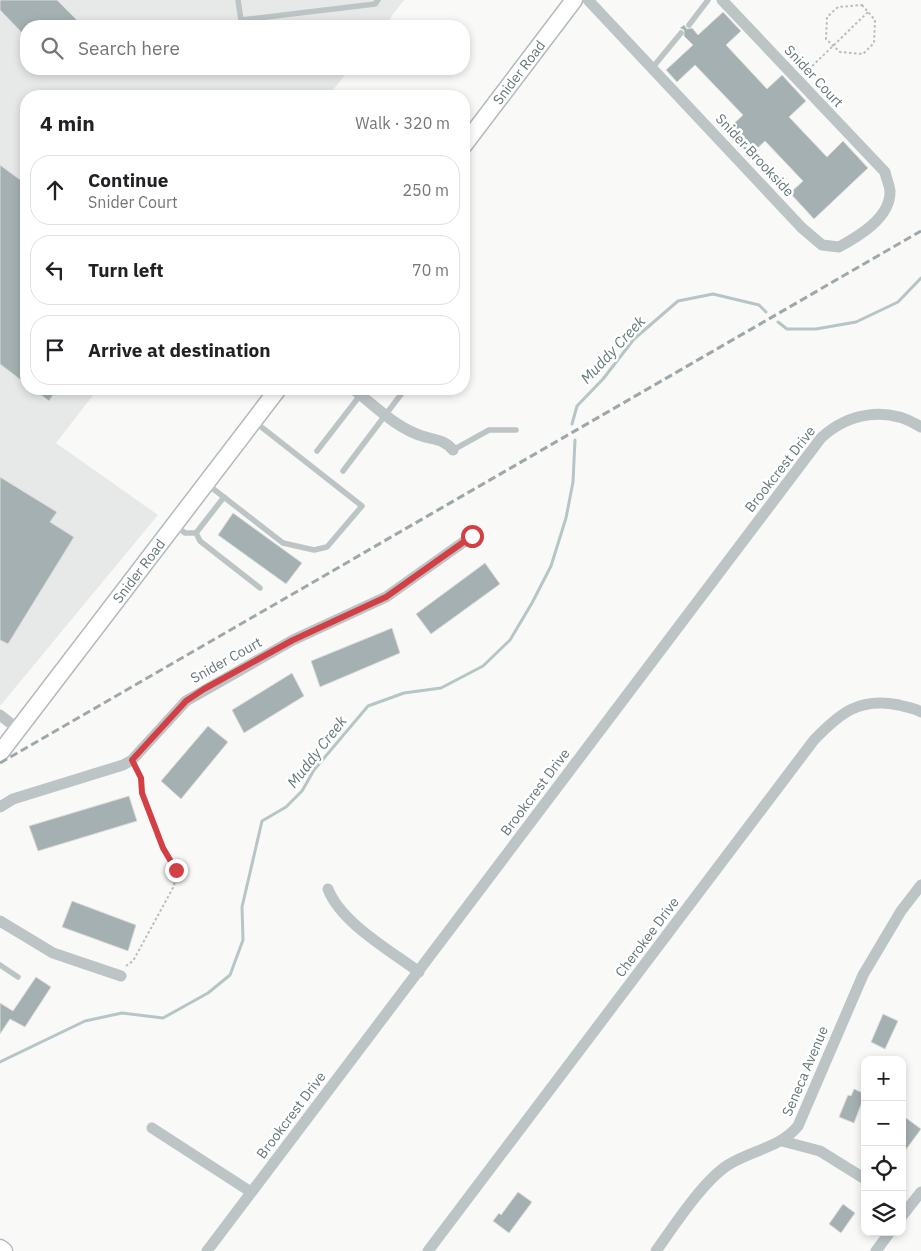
<!DOCTYPE html>
<meta charset="utf-8">
<style>
body{margin:0;font-family:"IBM Plex Sans",sans-serif;background:#f6f6f6;color:#202124}
.controls{position:absolute;right:15px;bottom:15px;display:grid;overflow:hidden;border-radius:10px;box-shadow:0 2px 8px #0003}
.controls button{width:45px;height:45px;display:grid;place-items:center;padding:0;border:0;border-bottom:1px solid #e0e0e0;background:#fff;color:#202124;font:25px sans-serif}
.stop{position:absolute;width:15px;height:15px;margin:-11px;border:4px solid #d23f45;border-radius:50%;background:#fff}
.stop.end{background:#d23f45;border-color:#fff;box-shadow:0 1px 5px #0008}
.list{margin:0;padding:0;list-style:none}
h2{display:flex;justify-content:space-between;align-items:center;height:65px;margin:0;padding:0 20px;font-size:21px}
h2 small{font-size:16px;font-weight:400;color:#757577}
.list li{display:grid;grid-template-columns:32px 1fr auto;gap:15px;align-items:center;box-sizing:border-box;height:70px;margin:0 10px 10px;padding:0 10px;border:1px solid #e0e0e0;border-radius:20px}
.list b{display:block;font-size:19px;white-space:nowrap}
.list p{margin:0;font-size:16px;white-space:nowrap;color:#757577}
.list em{font-size:16px;font-style:normal;color:#757577}
.icon{flex:none;width:28px;height:28px;fill:none;stroke:currentColor;stroke-width:2;stroke-linecap:round;stroke-linejoin:round}
.map{position:relative;flex:none;width:921px;height:1251px;overflow:hidden}
.search{position:absolute;background:#fff;box-shadow:0 2px 8px #0003;left:20px;top:20px;width:450px;height:55px;display:flex;align-items:center;gap:12px;box-sizing:border-box;padding:0 18px;border-radius:20px;color:#757577;font-size:19px}
.panel{position:absolute;background:#fff;box-shadow:0 2px 8px #0003;left:20px;top:90px;width:450px;height:305px;border-radius:20px}
.map>svg:first-child{display:block}
</style>
<div class="map">
<svg width="921" height="1251" viewBox="0 0 921 1251">
<rect width="100%" height="100%" fill="#f9f9f8"/>
<polygon fill="#e7e9e8" points="0,0 404,0 384,26 26,26 26,69 350,69 328,96 26,96 26,389 98,389 56,443 158,515 0,706"/>
<g fill="none" stroke-linecap="round" stroke-linejoin="round">
<g stroke="#b6c5c5" stroke-width="3">
<polyline points="778,322 787,329 816,329 856,322 898,302 921,278"/>
<polyline points="572,424 577,406 603,379 634,339 678,301 713,294 759,305 766,312"/>
<polyline points="0,1062 85,1021 122,1013 163,1018 208,993 230,975 243,940 242,907 262,821 286,807 302,791 314,770 368,706 404,693 441,688 483,666 510,640 532,603 551,566 566,518 573,482 575,440"/>
</g>
</g>
<g fill="#a4b0b2" stroke="#dbdbda">
<polygon points="0,0 57,0 78,21 73,26 26,26 26,37 0,10"/>
<polygon points="723,12 741,31 726,45 767,89 782,75 806,101 789,117 827,157 843,141 868,168 814,219 790,193 803,181 765,141 750,155 726,131 743,115 695,65 677,82 666,70 693,45 684,36 684,30 680,28 684,25 687,29 692,28 698,35"/>
<polygon points="0,165 26,184 26,384 0,364"/>
<polygon points="33,389 57,389 49,401"/>
<polygon points="0,477 57,512 50,522 74,537 8,644 0,640"/>
<polygon points="233,513 302,563 286,584 218,535"/>
<polygon points="485,563 500,584 431,634 416,614"/>
<polygon points="392,628 400,653 320,687 311,661"/>
<polygon points="292,673 304,696 244,733 232,710"/>
<polygon points="208,726 228,742 181,799 161,781"/>
<polygon points="129,796 137,821 38,851 29,826"/>
<polygon points="72,901 136,925 128,951 62,927"/>
<polygon points="36,977 51,987 25,1027 10,1019 0,1034 0,1003 13,1011"/>
<polygon points="883,1014 898,1021 885,1049 871,1042"/>
<polygon points="854,1089 865,1094 854,1123 839,1117 848,1095 851,1096"/>
<polygon points="902,1115 921,1129 902,1155"/>
<polygon points="518,1192 532,1202 509,1233 493,1221 499,1213 501,1215"/>
<polygon points="843,1204 855,1213 841,1233 829,1224"/>
</g>
<g fill="none" stroke-linecap="round" stroke-linejoin="round">
<g stroke="#b2babc" stroke-width="19">
<g id="secondary">
<path id="s1" d="M464,145L574,0"/>
<path id="s2" d="M0,753L278,389"/>
<polyline points="0,1248 4,1251"/>
</g>
</g>
<g stroke="#b8bdbe" stroke-width="2" stroke-dasharray="2.5 2.5" stroke-linecap="butt">
<polygon points="862,5 875,20 874,43 863,54 840,52 826,39 827,17 838,7"/>
<polyline points="805,73 868,12"/>
<polyline points="126,966 133,961 174,886 176,869 163,847 142,793 141,778 137,771"/>
</g>
<g stroke="#bdc4c5" stroke-width="5.5">
<polyline points="238,0 241,20 375,4 378,0"/>
<polyline points="689,25 708,0"/>
<polyline points="653,67 681,33"/>
<polyline points="453,450 489,430 516,430"/>
<polyline points="317,451 365,389"/>
<polyline points="343,471 405,389"/>
<polyline points="207,484 283,543 314,550 327,547 362,506 255,422"/>
<polyline points="176,526 185,533 196,533 224,497"/>
<polyline points="196,533 200,541 260,588"/>
<polyline points="0,965 18,977"/>
</g>
<g stroke="#bdc4c5" stroke-width="11">
<path d="M588,0L802,228L822,245L839,247C859,236 890,218 890,192C890,186 886,178 885,172L722,0"/>
<path d="M353,389C374,405 396,428 422,436C434,440 444,439 453,450"/>
<polyline points="0,715 18,729"/>
<polyline points="0,807 13,799 123,765 132,760 186,701 293,640 386,597 472,536"/>
<path d="M328,889C341,923 391,951 419,972"/>
<polyline points="0,921 53,953 121,976"/>
<polyline points="152,1128 251,1192"/>
<polyline points="782,1141 820,1151 865,1179"/>
<polyline points="902,1216 921,1192"/>
<path d="M207,1251L821,438C849,412 888,406 921,427"/>
<path d="M428,1251L814,740C840,713 859,697 899,705C906,707 915,708 921,712"/>
<path d="M656,1251C674,1226 703,1181 728,1165C751,1150 780,1148 798,1126L863,975L901,911L921,885"/>
<polyline points="876,1251 890,1232"/>
</g>
<use href="#secondary" stroke="#fff" stroke-width="16"/>
<polyline stroke="#9ea8aa" stroke-width="3" stroke-dasharray="8 4" stroke-linecap="butt" points="0,763 921,231"/>
</g>
<g fill="none" stroke-linecap="round" stroke-linejoin="round">
<polyline stroke="#d23f45" stroke-width="6" points="176,870 163,848 142,793 141,778 132,760 186,701 204,689 293,640 386,597 472,536"/>
</g>
<g text-anchor="middle" stroke-width="5" stroke-linejoin="round" paint-order="stroke">
<g font-size="14" fill="#637679" stroke="#fff">
<text dy="5" stroke="none"><textPath href="#s1" startOffset="91">Snider Road</textPath></text>
<text transform="translate(814 76) rotate(47)" y="5">Snider Court</text>
<text transform="translate(755 155) rotate(47)" y="5">Snider Brookside</text>
<text transform="translate(780 469) rotate(-52)" y="5">Brookcrest Drive</text>
<text dy="5" stroke="none"><textPath href="#s2" startOffset="229">Snider Road</textPath></text>
<text transform="translate(226 660) rotate(-29)" y="5">Snider Court</text>
<text transform="translate(535 792) rotate(-53)" y="5">Brookcrest Drive</text>
<text transform="translate(647 937) rotate(-53)" y="5">Cherokee Drive</text>
<text transform="translate(805 1071) rotate(-67)" y="5">Seneca Avenue</text>
<text transform="translate(291 1115) rotate(-53)" y="5">Brookcrest Drive</text>
</g>
<g font-size="15" font-style="italic" fill="#627979" stroke="#fff">
<text transform="translate(613 350) rotate(-47)" y="5">Muddy Creek</text>
<text transform="translate(317 752) rotate(-52)" y="5">Muddy Creek</text>
</g>
</g>
</svg>
<div class="controls">
<button>+</button>
<button>−</button>
<button><svg class="icon" aria-label="locate" viewBox="0 0 24 24"><circle cx="12" cy="12" r="6"/><path d="M12 2v4M12 18v4M2 12h4M18 12h4"/></svg></button>
<button><svg class="icon" aria-label="layers" viewBox="0 0 24 24"><path d="M12 4l9 5-9 5-9-5zM3 14l9 5 9-5"/></svg></button>
</div>
<div class="stop" style="left:472px;top:536px"></div>
<div class="stop end" style="left:176px;top:870px"></div>
<div class="search"><svg class="icon" aria-label="search" viewBox="0 0 24 24"><circle cx="10" cy="10" r="6"/><path d="M15 15l6 6"/></svg>Search here</div>
<section class="panel">
<h2>4 min<small>Walk · 320 m</small></h2>
<ul class="list">
<li><svg class="icon" aria-label="ahead" viewBox="0 0 24 24"><path d="M12 20V5M6 11l6-6 6 6"/></svg><div><b>Continue</b><p>Snider Court</p></div><em>250 m</em></li>
<li><svg class="icon" aria-label="left" viewBox="0 0 24 24"><path d="M17 20v-9H6M10 6l-5 5 5 5"/></svg><div><b>Turn left</b></div><em>70 m</em></li>
<li><svg class="icon" aria-label="arrive" viewBox="0 0 24 24"><path d="M6 21V4h12l-3 4 3 4H6"/></svg><div><b>Arrive at destination</b></div></li>
</ul>
</section>
</div>
